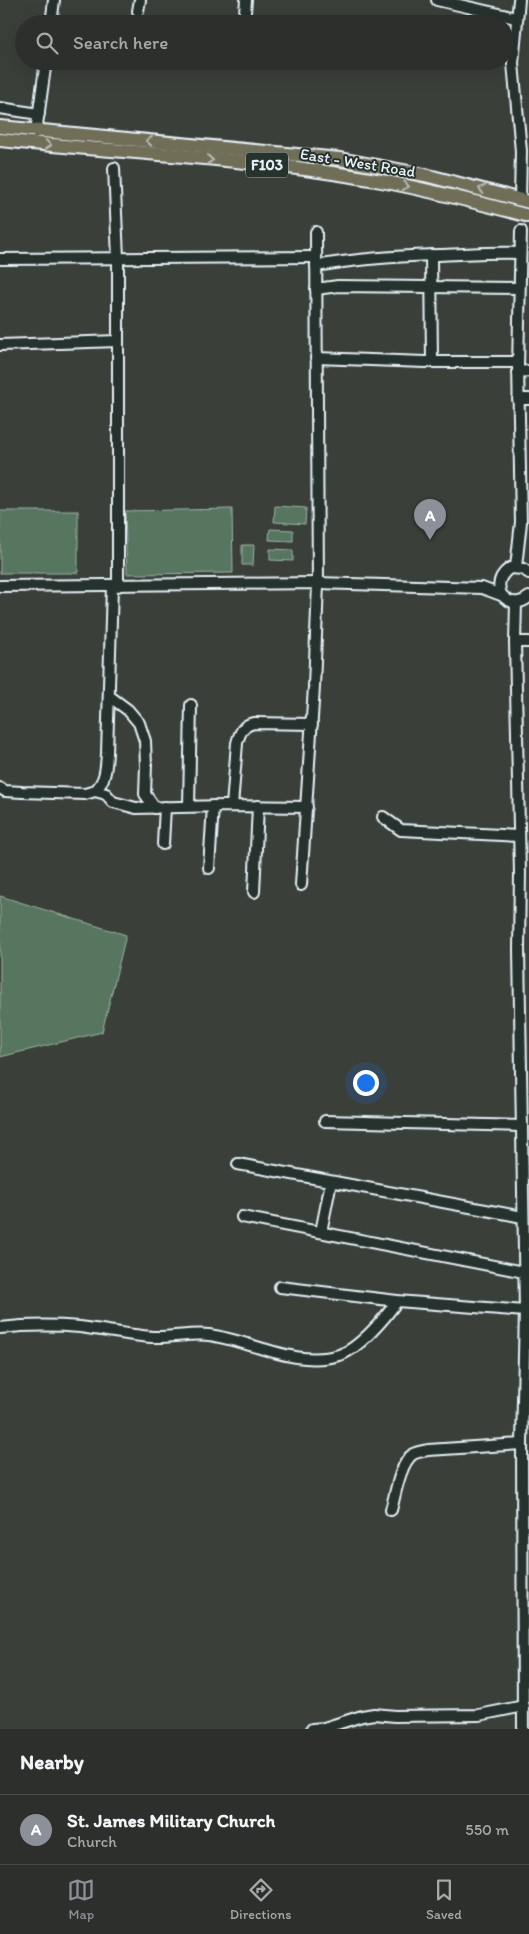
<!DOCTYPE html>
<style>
body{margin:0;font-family:Itim,sans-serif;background:#343733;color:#f1f3f6}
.you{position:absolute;left:365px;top:1082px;width:18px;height:18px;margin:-12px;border:4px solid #fff;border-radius:50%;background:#1a73e8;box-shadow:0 0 0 8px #1a73e833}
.badge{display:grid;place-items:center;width:32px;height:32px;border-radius:50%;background:#8c9099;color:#fff;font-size:16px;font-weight:700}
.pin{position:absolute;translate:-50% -41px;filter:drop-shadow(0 1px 2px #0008)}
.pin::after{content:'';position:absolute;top:26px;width:18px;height:15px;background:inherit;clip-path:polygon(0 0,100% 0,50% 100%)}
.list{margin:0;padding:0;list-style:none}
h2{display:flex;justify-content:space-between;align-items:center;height:65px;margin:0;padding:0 20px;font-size:21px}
h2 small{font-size:16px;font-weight:400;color:#a6a9a9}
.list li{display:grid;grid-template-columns:32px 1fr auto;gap:15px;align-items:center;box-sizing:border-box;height:70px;padding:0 20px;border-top:1px solid #484a47}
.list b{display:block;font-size:19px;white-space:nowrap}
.list p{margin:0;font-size:16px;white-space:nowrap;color:#a6a9a9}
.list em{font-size:16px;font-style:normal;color:#a6a9a9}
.icon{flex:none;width:28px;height:28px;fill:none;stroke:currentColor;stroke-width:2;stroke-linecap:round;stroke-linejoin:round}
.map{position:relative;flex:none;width:529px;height:1729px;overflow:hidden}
.search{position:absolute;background:#2c2f2b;box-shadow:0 5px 20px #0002;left:15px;right:15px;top:15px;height:55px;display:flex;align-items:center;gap:12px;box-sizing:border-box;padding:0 18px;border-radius:28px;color:#a6a9a9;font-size:19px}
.sheet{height:135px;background:#2c2f2b}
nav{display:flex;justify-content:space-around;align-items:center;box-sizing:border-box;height:70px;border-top:1px solid #484a47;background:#2c2f2b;font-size:14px;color:#a6a9a9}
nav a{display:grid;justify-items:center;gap:2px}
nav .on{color:#8c9099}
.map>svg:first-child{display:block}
</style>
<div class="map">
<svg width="529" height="1729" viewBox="0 0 529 1729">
<rect width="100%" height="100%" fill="#3a3f39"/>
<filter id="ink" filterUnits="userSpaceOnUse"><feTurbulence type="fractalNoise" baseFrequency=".02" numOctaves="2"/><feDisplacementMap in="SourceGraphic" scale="10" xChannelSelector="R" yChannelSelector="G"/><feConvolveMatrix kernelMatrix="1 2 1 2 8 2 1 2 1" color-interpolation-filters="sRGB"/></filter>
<g filter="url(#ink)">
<g fill="#56765e" stroke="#9fb4ab">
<polygon points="275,506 306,508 305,524 274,522"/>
<polygon points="232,509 233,573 127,574 125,511"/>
<rect x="0" y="511" width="78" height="62"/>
<polygon points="270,529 293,530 293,541 269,540"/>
<polygon points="242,545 254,545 253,565 242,565"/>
<polygon points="270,549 293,550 293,561 270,560"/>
<polygon points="0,896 126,935 102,1032 0,1057"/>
</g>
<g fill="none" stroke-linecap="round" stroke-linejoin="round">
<g stroke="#e8f1f8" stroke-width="14">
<g id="minor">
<polyline points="437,0 516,18"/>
<polyline points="519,0 513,63 521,151 520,199"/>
<polyline points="138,11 140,0"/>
<polyline points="51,24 54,0"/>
<polyline points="244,24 246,0"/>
<polyline points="0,108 39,114"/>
<polyline points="36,132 46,61"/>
<polyline points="114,168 118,258 118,586"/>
<polyline points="431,255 432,362"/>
<polyline points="0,259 316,257"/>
<path d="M316,266C357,259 397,256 439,255C466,254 493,252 520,253"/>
<polyline points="316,289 338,286 519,288"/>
<polyline points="0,345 118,341"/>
<polyline points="316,358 425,362 518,362"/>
<polyline points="518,372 529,371"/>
<polyline points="518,399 529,399"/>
<polyline points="516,567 521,522 518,366 521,231"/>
<path d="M529,573L523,569L510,568C500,575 497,583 501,594C509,604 519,605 529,597"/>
<polyline points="0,586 318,583 482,588 501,595"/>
<polyline points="516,603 515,642 520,873 519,950 525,1311 522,1444 523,1729"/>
<polyline points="515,642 529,642"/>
<polyline points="109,696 128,710 139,723 145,741 146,765 145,794 155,808"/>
<polyline points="0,788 5,791 22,792 85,794 95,791 106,794 113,802 136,808 225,806 307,807"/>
<path d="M95,791C106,780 106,768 107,753L112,586"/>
<polyline points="189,806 191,705"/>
<path d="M232,806L237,743C240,732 243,725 254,723L312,724"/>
<polyline points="383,817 401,830 519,836"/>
<polyline points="163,844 165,807"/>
<polyline points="209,868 213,806"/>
<polyline points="301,885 314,687 318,583 316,232"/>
<polyline points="254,892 258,806"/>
<polyline points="325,1121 522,1126"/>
<polyline points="238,1164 523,1217"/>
<polyline points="242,1217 524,1272"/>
<polyline points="321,1232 331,1182"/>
<polyline points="280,1287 397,1301 525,1311"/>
<path d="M0,1328C26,1325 54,1325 80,1327C104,1330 128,1335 152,1337C171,1338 190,1333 209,1335C253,1341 295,1368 339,1355C359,1349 386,1317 397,1301"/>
<path d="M391,1510C395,1496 400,1463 413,1454C417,1452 423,1451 428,1450L522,1444"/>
<polyline points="312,1729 324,1728 362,1716 374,1714 395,1716 479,1715 524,1706"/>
</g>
</g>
<g stroke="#e8f1f8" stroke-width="16">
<g id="major">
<polyline points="0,127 340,159 425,175 529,202"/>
<path d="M0,140C127,153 256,158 381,181C431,190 480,203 529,216"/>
</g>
</g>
<use href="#minor" stroke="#26332d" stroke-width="10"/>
<use href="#major" stroke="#716e59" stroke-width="12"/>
</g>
<defs><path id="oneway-chevron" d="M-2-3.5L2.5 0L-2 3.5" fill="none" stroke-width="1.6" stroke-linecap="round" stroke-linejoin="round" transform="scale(1.25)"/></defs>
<g stroke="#b8bdb8">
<use href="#oneway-chevron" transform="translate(149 141) rotate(-175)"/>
<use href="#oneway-chevron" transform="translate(48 145) rotate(6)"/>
<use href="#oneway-chevron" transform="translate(210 160) rotate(5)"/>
<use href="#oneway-chevron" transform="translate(406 186) rotate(11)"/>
<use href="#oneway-chevron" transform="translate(482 189) rotate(-165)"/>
</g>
</g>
<g text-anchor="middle" stroke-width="4" stroke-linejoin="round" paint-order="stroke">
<rect fill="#26332d" stroke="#aeb8bb" stroke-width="1" x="246" y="152.5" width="42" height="25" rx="4"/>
<g font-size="15" font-weight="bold" fill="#e8f1f8">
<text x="267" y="170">F103</text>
</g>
<g font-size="16" fill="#e8f1f8" stroke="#26332d">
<text transform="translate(358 162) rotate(9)" y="6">East - West Road</text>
</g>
</g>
</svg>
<div class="you"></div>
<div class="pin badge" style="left:430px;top:540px">A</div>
<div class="search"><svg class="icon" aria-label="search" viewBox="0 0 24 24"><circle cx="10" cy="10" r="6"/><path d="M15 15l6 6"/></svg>Search here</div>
</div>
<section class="sheet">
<h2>Nearby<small></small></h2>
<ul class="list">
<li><span class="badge">A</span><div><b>St. James Military Church</b><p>Church</p></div><em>550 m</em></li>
</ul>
</section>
<nav>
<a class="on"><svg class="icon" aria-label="map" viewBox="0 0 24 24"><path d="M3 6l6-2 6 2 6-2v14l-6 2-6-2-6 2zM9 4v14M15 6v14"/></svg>Map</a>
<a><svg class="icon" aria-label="directions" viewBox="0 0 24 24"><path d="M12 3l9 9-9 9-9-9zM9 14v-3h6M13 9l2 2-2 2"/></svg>Directions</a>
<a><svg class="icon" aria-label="saved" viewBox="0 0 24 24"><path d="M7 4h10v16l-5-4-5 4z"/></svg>Saved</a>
</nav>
